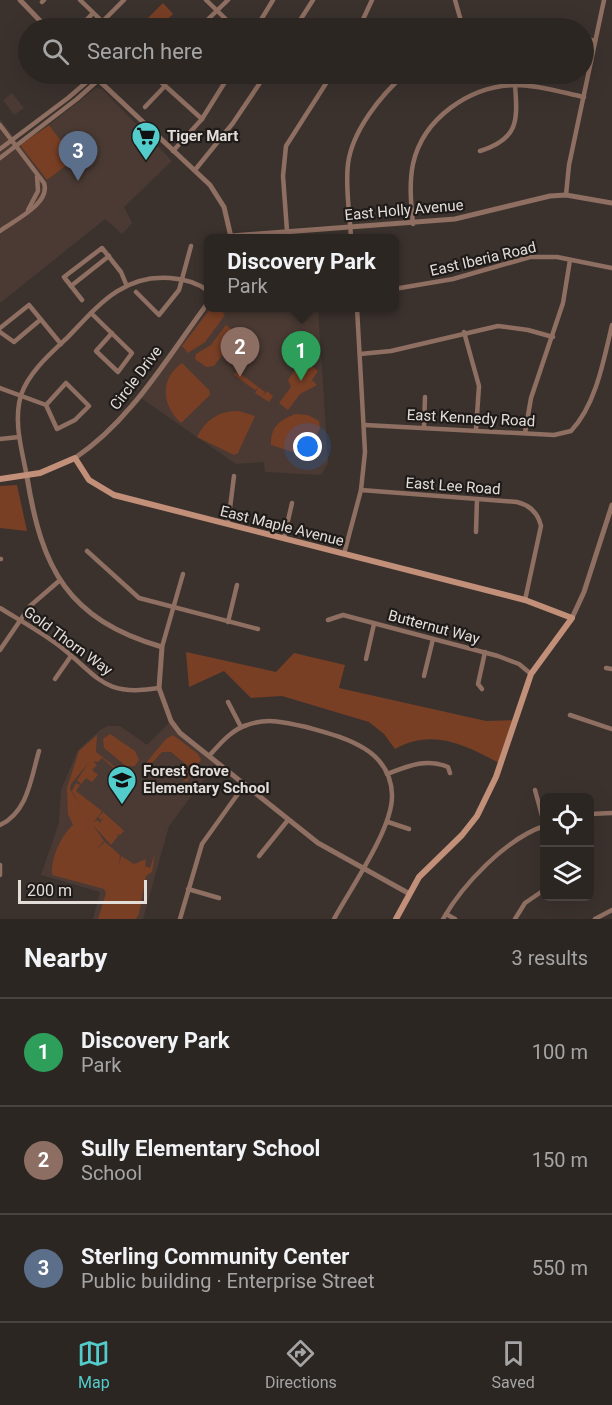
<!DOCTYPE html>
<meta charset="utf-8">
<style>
body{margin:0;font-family:Roboto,sans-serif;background:#342e2a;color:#f1f3f6}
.controls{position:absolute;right:18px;bottom:18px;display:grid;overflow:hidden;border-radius:9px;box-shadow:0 6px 24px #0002}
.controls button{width:54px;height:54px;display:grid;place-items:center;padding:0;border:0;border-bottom:2px solid #484340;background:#2c2622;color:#f1f3f6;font:30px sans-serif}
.scale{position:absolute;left:18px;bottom:15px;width:129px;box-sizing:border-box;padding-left:6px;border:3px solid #e3ddda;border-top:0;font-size:16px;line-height:21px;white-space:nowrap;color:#e3ddda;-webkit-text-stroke:4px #1f1b19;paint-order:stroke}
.you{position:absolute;left:308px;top:447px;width:21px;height:21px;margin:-15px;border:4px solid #fff;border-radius:50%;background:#1a73e8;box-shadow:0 0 0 9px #1a73e833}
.badge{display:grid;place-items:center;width:39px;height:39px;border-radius:50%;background:#52cdcc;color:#fff;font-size:20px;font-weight:700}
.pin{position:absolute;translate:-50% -50px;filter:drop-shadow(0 2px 3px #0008)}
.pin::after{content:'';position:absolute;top:32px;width:21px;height:18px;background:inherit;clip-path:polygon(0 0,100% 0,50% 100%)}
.popup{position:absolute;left:204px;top:234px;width:195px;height:78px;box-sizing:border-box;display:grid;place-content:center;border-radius:9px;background:#2c2622;filter:drop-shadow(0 2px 4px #0005);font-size:20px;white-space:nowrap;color:#a6a5a5}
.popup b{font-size:22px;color:#f1f3f6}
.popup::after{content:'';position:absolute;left:50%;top:100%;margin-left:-12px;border:12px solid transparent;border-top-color:#2c2622}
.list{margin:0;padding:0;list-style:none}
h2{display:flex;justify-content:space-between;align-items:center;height:78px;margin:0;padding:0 24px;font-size:26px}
h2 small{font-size:20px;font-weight:400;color:#a6a5a5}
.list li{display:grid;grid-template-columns:39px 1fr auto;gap:18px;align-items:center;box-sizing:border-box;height:108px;padding:0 24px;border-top:2px solid #484340}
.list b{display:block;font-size:22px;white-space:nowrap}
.list p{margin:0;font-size:20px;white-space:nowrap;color:#a6a5a5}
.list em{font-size:20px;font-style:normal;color:#a6a5a5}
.icon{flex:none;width:33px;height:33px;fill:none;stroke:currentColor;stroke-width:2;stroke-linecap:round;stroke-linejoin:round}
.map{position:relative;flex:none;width:612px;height:919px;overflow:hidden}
.search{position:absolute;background:#2c2622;box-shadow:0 6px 24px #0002;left:18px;right:18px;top:18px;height:66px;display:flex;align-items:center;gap:15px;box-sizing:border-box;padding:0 21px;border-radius:33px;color:#a6a5a5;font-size:22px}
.sheet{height:402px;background:#2c2622}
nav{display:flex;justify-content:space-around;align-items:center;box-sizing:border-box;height:84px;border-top:2px solid #484340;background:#2c2622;font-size:16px;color:#a6a5a5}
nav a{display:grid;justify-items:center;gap:3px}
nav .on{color:#52cdcc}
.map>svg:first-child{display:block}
</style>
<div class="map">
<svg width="612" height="919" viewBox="0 0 612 919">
<rect width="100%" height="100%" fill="#3b322e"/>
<g fill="#4a3a33">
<polygon points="96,88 102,89 172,161 124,207 132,223 122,234 105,219 0,303 0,119 47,180 75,159 49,125"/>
<polygon points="12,93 24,108 14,115 3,100"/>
<polygon points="209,308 318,308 328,463 321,475 265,472 264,462 236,464 141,398"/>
<polygon points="171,721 216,763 169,826 143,919 93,919 100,892 41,875 59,823 61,790 78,750 100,730 108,726 120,726 147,745"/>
</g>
<g fill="#783f25">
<polygon points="163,3 173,14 158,28 143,28 146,20"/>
<polygon points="49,125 75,159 47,180 20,145"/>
<polygon points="211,308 219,308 225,315 205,342 188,353 182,346"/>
<polygon points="226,325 238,334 214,366 206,367 195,359 196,354 211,345"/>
<path d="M182,363L209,390L210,395L181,423C161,405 160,378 182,363Z"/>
<polygon points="309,364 318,371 312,380 317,385 300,394 288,410 279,403 291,387 288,380 297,367 303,373"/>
<polygon points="237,371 265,392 263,396 267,391 273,396 269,402 255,393 258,388 255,390 234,375"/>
<path d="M239,411L255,416L238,453L234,455L197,437C206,419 220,410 239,411Z"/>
<path d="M295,414L308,415L319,421L320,428L308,455L305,456L271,445C270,427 280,420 295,414Z"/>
<polygon points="17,485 27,531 0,528 0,486"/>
<path d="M186,652L276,672L294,653L345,665L339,688L486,721L515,720L501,764C465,745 433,728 395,749L384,734L369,722L282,696L251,698L224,671L189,687Z"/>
<polygon points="110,734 135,751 139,760 135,766 126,766 104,748 103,739"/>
<path d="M97,735L96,752L128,777L123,776L102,758L98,762L93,761L97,765L92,770L98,775L92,782L86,778L81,784L77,780L89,762L71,784L70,789L80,806L72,791L76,783L80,785L76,791L102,811L94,822L98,820L100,823L104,817L101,820L98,817L103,812L122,829L124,831L120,835L117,834L118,836L111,845L93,825L104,841L96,849L105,842L120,855L119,867L121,856L134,864L146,859L145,866L150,868L155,853L152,872L146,876L139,914L136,919H98L106,893L104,889L52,875C51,857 61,836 73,825L68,814L67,788L79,751Z"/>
<polygon points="173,735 198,754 201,760 187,782 183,780 189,778 186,769 188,766 171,752 162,752 152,763 146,763 166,739"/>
</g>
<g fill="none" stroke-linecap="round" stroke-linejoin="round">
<g stroke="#8f6f61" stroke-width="4.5">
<polyline points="80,0 109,28"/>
<polyline points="206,0 235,28"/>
<polyline points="455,0 463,28"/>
<polyline points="42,2 44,0"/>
<polyline points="102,22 124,0"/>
<polyline points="79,28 93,13"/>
<polyline points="199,28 228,0"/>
<polyline points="256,28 273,0"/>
<polyline points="295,28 313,0"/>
<polyline points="359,28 372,0"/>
<polyline points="584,38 595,41"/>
<polyline points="152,74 202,119"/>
<polyline points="145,107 165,86"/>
<path d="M0,125L44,183C51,203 15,220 0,231"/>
<polyline points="0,149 68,98 96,74"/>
<polyline points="173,151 202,119 230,74"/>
<path d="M480,151C518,139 518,122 515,85"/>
<polyline points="0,158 77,99 105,74"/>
<polyline points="195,170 233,123 266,74"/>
<polyline points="566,195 569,165 604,0"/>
<polyline points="28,210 38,191 37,176"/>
<path d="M413,224C411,204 409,183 413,164C423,118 470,86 515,85C538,85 561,92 584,97"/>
<polyline points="287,231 283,176 286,146 332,74"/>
<path d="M351,238C350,214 345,188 348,164C352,131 381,95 405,74"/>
<polyline points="71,286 109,256"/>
<polyline points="394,289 453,279 530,257 557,257 612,268"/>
<polyline points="136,292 159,315 179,290 191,246"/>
<polyline points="82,300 64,277 102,248 121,272 126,284"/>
<polyline points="91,313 132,353 118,372 96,351 112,333"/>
<polyline points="0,328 29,305 61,344"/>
<polyline points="0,332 14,342 40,320"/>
<polyline points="464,332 479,386 476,430"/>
<polyline points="360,354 391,351 498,326 528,330 553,337"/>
<polyline points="0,388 46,405 57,429 75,420 89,406 66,383 46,405"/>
<path d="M365,425L554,435L571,431C596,405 604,359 612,325"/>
<polyline points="424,427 425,397"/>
<polyline points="525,433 531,398 563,303 570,260"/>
<polyline points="0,439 19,437"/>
<path d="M27,477C22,450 13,422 21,395C29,372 50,354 67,338C97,307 122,274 170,278C184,279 197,282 208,291"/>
<path d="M361,490L517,502C529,505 538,513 541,526L525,600"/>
<polyline points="228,524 234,476"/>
<polyline points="476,532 477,499"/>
<polyline points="284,538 292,503"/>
<polyline points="87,551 139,598 258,629"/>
<polyline points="344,554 361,490 365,452 357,308"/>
<polyline points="0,559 1,559"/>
<path d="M0,608C21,621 43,633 62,648C100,678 104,697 159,688"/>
<polyline points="328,620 343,615 498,656 519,664 531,674"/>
<polyline points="228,622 237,585"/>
<polyline points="162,647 183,574"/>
<polyline points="0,650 30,606 59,581"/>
<polyline points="366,659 374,624"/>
<polyline points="606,668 612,669"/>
<polyline points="424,676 433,639"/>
<polyline points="55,679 71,656"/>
<polyline points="482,689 478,684 485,652"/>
<polyline points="228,702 241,727"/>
<polyline points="570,715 612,729"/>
<path d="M209,756C220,744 231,730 247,725C269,717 289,723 310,728C346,738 391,750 392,795C393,828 351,888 334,919"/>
<path d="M387,774C408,766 426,758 448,767L450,773"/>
<polyline points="535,790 544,823"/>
<polyline points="590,814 612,813"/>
<polyline points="388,822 409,829"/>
<path d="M0,825C28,812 31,778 39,751"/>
<polyline points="259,856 288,820"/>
<polyline points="0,865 0,875"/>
<polyline points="188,889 219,898"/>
<polyline points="446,914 455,919"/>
<polyline points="180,919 202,844 245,784"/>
<path d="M443,919C463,884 506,839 544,826"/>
<polyline points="515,919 525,903 544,890"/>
<polyline points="595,919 612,910"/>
</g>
<g stroke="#8f6f61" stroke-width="5">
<polyline points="20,0 47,28"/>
<polyline points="92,74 210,185 224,207 231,237"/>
<polyline points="231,236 455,219 550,196 566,195 612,203"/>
<path d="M75,458C131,421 168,356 208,303"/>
<path d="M27,477C42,569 67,619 162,647L159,688L171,721L180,733L318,843L408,893"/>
<polyline points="572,618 584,592 612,505"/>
</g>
<polyline stroke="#c28f79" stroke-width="6" points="0,479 40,473 75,458 89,480 114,495 525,600 572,618 531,674 496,777 477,816 462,835 419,877 396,919"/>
</g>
<defs>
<g id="supermarket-pin" transform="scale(1.5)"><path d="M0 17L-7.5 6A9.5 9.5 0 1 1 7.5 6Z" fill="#52cdcc" stroke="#1f1b19"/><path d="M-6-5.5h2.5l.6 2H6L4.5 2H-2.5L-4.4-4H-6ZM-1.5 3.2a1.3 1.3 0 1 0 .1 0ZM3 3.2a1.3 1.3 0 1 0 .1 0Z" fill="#111"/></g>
<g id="school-pin" transform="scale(1.5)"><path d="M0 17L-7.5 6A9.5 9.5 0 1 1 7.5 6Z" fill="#52cdcc" stroke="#1f1b19"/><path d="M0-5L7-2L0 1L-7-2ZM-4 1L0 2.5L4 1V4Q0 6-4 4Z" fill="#111"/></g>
</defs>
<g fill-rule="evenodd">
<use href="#supermarket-pin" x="146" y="136"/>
<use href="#school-pin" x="122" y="780"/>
</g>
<g text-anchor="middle" stroke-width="4.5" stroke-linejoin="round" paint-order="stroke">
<g font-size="15" font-weight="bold" fill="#e3ddda" stroke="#1f1b19" text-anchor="start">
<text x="167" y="141">Tiger Mart</text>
<text x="143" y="776">Forest Grove<tspan x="143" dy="17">Elementary School</tspan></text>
</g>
<g font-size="15" fill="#e3ddda" stroke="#1f1b19">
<text transform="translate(404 210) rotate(-5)" y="5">East Holly Avenue</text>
<text transform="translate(483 259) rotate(-13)" y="5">East Iberia Road</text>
<text transform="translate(136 378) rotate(-53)" y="5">Circle Drive</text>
<text transform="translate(471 418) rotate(3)" y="5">East Kennedy Road</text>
<text transform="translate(453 486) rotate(4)" y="5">East Lee Road</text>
<text transform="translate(282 526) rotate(14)" y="5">East Maple Avenue</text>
<text transform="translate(434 627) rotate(15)" y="5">Butternut Way</text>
<text transform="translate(68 641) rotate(36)" y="5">Gold Thorn Way</text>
</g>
</g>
</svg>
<div class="controls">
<button><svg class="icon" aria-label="locate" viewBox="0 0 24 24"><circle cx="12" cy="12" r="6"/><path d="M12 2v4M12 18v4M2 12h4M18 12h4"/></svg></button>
<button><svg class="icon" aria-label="layers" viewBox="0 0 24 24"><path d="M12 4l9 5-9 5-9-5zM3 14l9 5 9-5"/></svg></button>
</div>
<div class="scale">200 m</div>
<div class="you"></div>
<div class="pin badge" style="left:301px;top:381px;background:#2e9e5b">1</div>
<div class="popup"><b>Discovery Park</b>Park</div>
<div class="pin badge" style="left:240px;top:377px;background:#8d6e63">2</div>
<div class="pin badge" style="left:78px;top:181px;background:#5c6f8a">3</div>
<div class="search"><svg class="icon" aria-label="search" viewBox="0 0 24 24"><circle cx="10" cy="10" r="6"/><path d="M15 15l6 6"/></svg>Search here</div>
</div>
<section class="sheet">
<h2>Nearby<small>3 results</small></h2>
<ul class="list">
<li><span class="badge" style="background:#2e9e5b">1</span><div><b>Discovery Park</b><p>Park</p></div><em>100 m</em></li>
<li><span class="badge" style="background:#8d6e63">2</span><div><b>Sully Elementary School</b><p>School</p></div><em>150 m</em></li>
<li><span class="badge" style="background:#5c6f8a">3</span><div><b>Sterling Community Center</b><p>Public building · Enterprise Street</p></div><em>550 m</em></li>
</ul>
</section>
<nav>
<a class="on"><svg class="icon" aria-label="map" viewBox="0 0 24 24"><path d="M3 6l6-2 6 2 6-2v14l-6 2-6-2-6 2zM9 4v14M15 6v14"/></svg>Map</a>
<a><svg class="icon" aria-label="directions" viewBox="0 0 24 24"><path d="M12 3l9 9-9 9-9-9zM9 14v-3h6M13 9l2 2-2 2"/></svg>Directions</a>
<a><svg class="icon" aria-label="saved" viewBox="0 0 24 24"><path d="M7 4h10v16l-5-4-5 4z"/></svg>Saved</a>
</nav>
